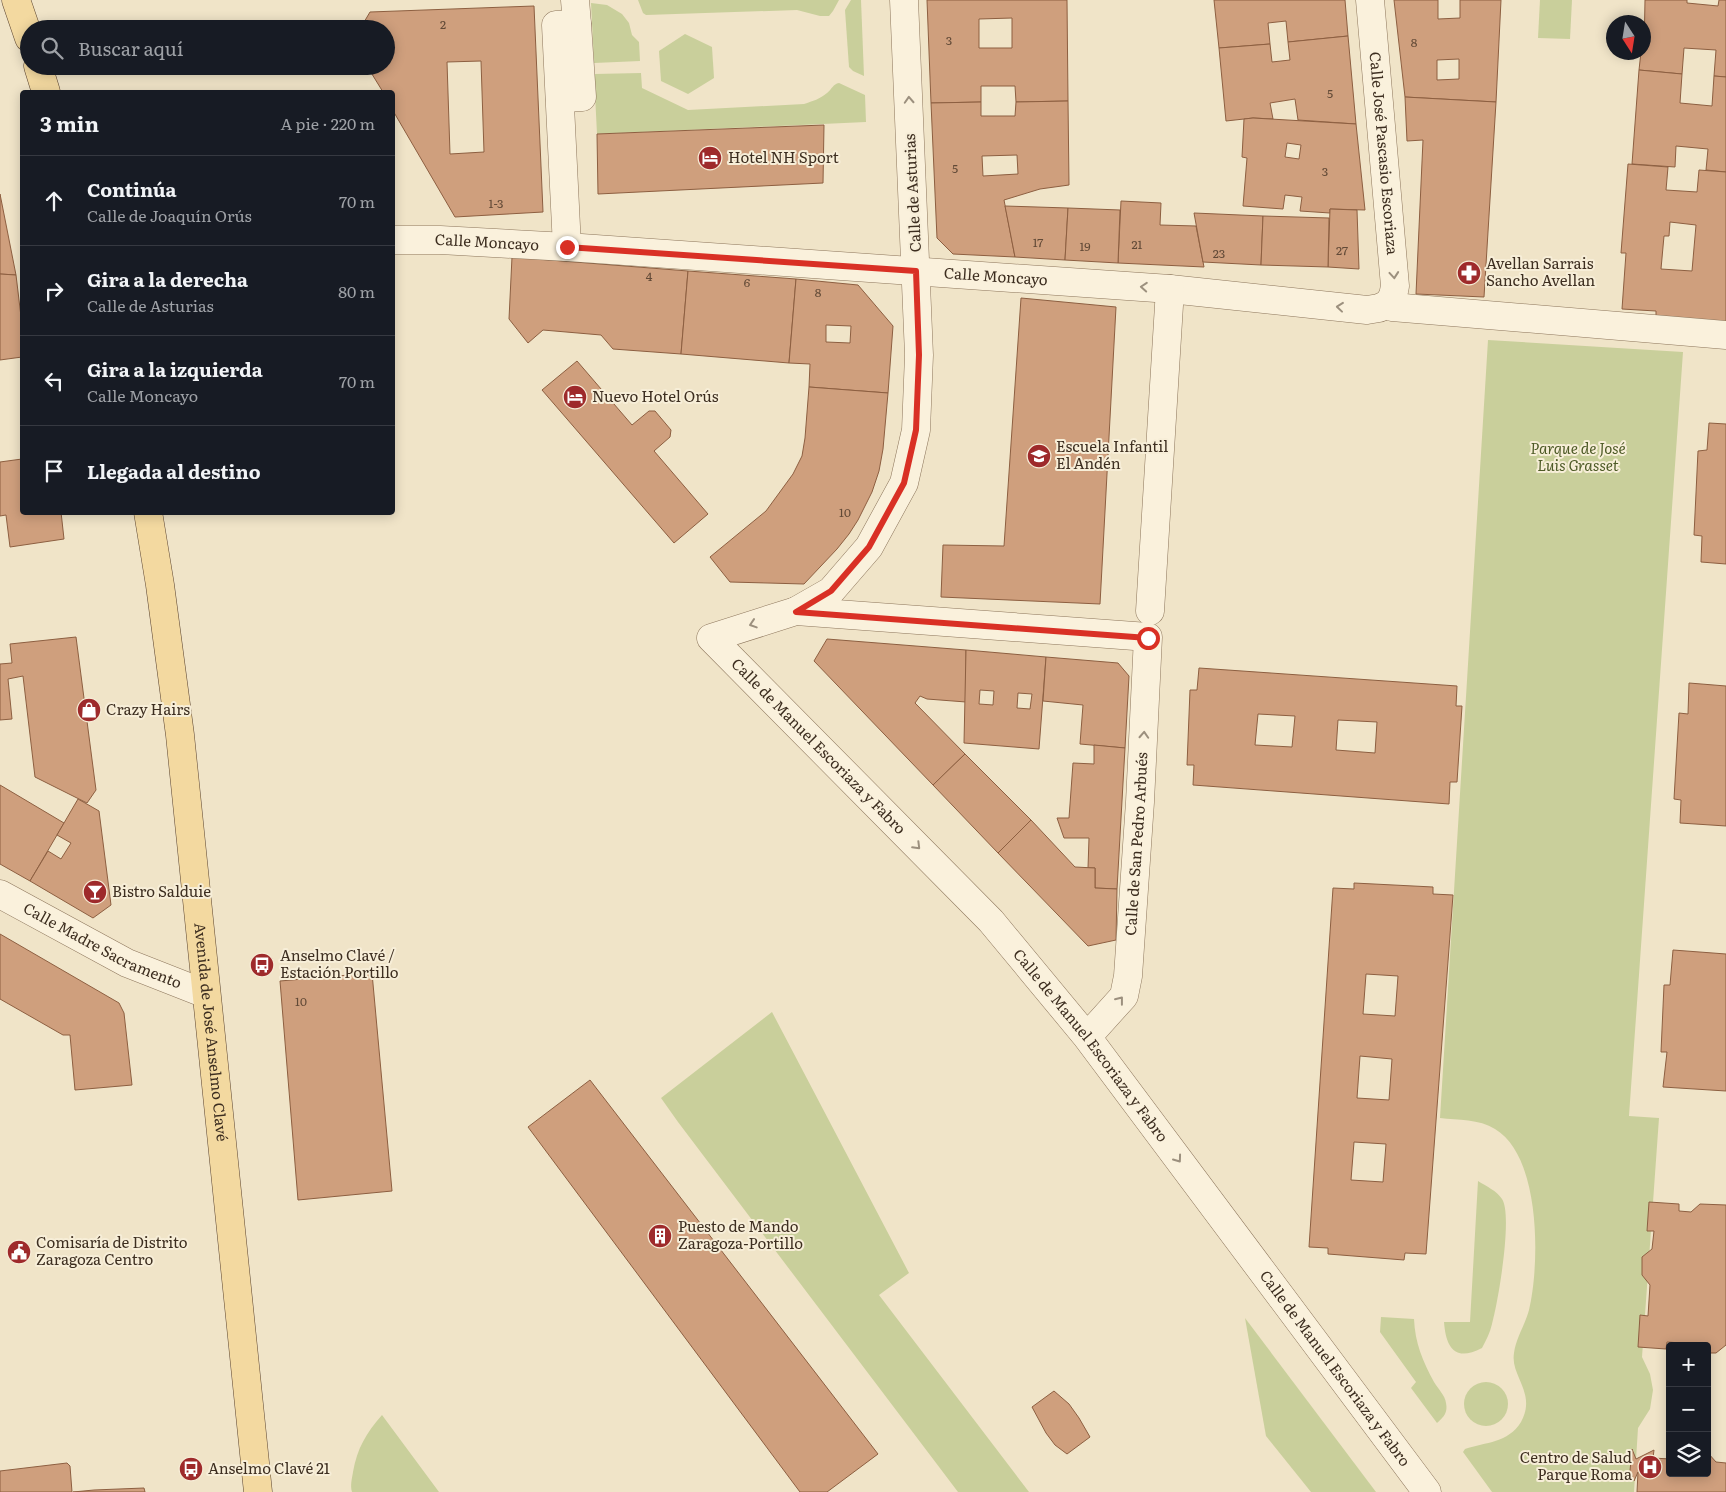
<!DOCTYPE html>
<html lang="es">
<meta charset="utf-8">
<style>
body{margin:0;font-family:Literata,serif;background:#20242c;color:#f1f3f6}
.controls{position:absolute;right:15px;bottom:15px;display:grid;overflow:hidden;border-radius:5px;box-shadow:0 2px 12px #0003}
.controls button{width:45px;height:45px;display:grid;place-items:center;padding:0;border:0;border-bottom:1px solid #363941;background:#171b24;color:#f1f3f6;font:25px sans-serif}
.compass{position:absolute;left:1606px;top:15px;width:45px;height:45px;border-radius:50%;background:#171b24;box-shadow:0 2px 12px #0003;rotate:168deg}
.stop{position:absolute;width:15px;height:15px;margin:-11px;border:4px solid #d93025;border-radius:50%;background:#fff}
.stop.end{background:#d93025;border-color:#fff;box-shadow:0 1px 5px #0008}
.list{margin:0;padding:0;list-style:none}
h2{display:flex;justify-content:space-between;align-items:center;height:65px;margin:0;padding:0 20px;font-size:21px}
h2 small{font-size:16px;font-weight:400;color:#9ea1a6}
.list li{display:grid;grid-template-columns:32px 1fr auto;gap:15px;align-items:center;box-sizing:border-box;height:90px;padding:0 20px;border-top:1px solid #363941}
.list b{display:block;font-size:19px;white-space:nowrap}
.list p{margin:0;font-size:16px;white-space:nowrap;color:#9ea1a6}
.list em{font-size:16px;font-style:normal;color:#9ea1a6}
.icon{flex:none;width:28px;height:28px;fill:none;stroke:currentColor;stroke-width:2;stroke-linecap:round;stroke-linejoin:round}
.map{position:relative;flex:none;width:1726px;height:1492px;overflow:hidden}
.search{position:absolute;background:#171b24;box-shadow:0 2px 12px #0003;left:20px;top:20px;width:375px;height:55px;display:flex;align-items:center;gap:12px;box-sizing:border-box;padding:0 18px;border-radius:28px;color:#9ea1a6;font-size:19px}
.panel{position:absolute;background:#171b24;box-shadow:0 2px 12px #0003;left:20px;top:90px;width:375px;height:425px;border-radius:5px}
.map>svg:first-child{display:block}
</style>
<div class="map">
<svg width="1726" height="1492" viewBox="0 0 1726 1492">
<rect width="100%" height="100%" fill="#f0e4c8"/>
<g fill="#c9cf9b">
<polygon points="638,0 839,0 833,11 829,16 820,16 797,10 646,15 643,13"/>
<polygon points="851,0 861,0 864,76 853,71 849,67 845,10"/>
<polygon points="1540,0 1572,0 1570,39 1538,38"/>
<polygon points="591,3 607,5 622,14 629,23 632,35 639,42 640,61 594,63"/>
<polygon points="685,34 712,47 714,78 688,94 661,81 659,51"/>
<path d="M641,73L642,88L688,110L804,104C813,101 820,99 827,93C832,89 833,84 839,83L865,95L866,122L597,134L594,74Z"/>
<path d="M1488,340L1683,352L1629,1116L1659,1118L1642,1357L1650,1374L1653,1390L1650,1409L1638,1428L1634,1492H1492L1463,1452L1465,1449C1486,1442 1508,1443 1521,1422C1537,1393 1510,1376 1514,1353C1516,1338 1525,1325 1529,1310C1540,1264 1541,1156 1495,1129C1479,1119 1458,1120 1440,1118Z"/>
<polygon points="772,1012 909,1273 879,1295 1029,1492 958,1492 678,1122 661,1098"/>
<path d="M1478,1181C1486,1186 1497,1191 1502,1199C1513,1215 1498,1303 1492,1324C1490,1333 1486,1340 1482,1348C1455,1362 1446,1348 1444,1322H1470Z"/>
<path d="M1381,1317L1414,1319C1415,1343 1423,1362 1434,1382C1438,1389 1445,1395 1446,1403C1448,1412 1444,1417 1437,1423L1411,1388L1416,1382L1380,1332Z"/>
<polygon points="1245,1318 1376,1492 1311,1492 1266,1436"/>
<circle cx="1486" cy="1404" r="22"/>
<path d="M382,1415L439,1492H352C350,1485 352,1479 353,1472C357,1449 366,1433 382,1415Z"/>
</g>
<g fill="#cf9f7d" stroke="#8d5f41" fill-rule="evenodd">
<path d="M927,0H1067L1068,101L1016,102L1015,86H981V102L931,103ZM1012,18V48H979V19Z"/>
<polygon points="1214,0 1345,0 1348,36 1288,42 1286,21 1268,23 1270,44 1219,48"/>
<path d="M1394,0H1438V19L1460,18V0H1501L1496,102L1405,97ZM1459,59V79L1437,80V60Z"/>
<polygon points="1645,0 1687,0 1687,3 1718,6 1719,0 1726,0 1726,77 1714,76 1716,50 1684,48 1682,74 1639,70 1641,52 1644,52"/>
<path d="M534,6L543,212L455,217L392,109V92H383L367,66H386V29H360L370,12ZM481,61L484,152L450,154L447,62Z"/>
<polygon points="1348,36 1356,124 1298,120 1295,99 1270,103 1273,119 1253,118 1226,121 1219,48 1270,44 1272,62 1290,60 1288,42"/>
<polygon points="1639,70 1682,74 1680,103 1712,106 1714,76 1726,77 1726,172 1706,170 1708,149 1676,146 1675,167 1632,164"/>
<polygon points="1405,97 1496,102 1484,297 1416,294 1423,140 1407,141"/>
<path d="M1068,101L1069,185L1040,189L1004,200L1015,257L953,254L937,238L931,103L981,102V116H1015L1016,102ZM1017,155L1018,174L983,176L982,156Z"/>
<path d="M1253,118L1356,124L1365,210L1330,209V213L1300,211L1302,197L1285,195L1283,209L1243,206L1247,158L1242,157L1244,119ZM1287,143L1301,145L1299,159L1285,157Z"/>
<polygon points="824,125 823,183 598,194 597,134"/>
<path d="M1628,164L1668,167L1666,190L1697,192L1699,170L1726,172V322L1656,316V311L1622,309L1626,253H1621ZM1670,222L1696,225L1692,271L1661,269L1664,236H1669Z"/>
<polygon points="0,194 16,275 0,274"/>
<polygon points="1121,201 1161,203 1160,225 1196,226 1204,267 1118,263"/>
<polygon points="1005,206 1068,208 1065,260 1015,257"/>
<polygon points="1068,208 1120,210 1118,263 1065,260"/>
<polygon points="1330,209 1357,210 1359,269 1328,267"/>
<polygon points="1194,213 1263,216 1261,265 1203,262"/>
<polygon points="1263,216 1329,218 1328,267 1261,265"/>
<polygon points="512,257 688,271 681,354 613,349 601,335 543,330 528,343 509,319"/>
<polygon points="688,271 796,279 789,363 681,354"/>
<polygon points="0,274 16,275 22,325 22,357 0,360"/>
<path d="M796,279L858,285L893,326L888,393L809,387L810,364L789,363ZM826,325L851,326L850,343L826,342Z"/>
<polygon points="1021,298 1116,307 1100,604 941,597 943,545 1004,546"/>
<polygon points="577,361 632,425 649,411 655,411 671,430 670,437 654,451 708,514 674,543 542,390"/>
<polygon points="809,387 888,393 883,449 879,471 872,492 858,520 849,534 837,549 804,584 730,582 710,557 766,511 793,474 802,456 805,438"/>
<polygon points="1709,423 1726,424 1726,564 1701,562 1702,536 1694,535 1698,451 1707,450"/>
<polygon points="22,459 22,512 61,512 64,539 10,547 6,515 0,516 0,462"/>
<polygon points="76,637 96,790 87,803 35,777 23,676 8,679 12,719 0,720 0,664 12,663 10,644"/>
<polygon points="827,639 966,650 966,702 927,699 920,696 915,703 965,754 933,785 814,661"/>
<path d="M966,650L1046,657L1039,749L964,743ZM980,690L994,691L993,705L979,704ZM1018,693L1032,694L1030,709L1017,708Z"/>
<polygon points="1046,657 1118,663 1129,676 1125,748 1080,744 1083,705 1043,701"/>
<path d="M1199,668L1457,686L1456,706H1462L1457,782H1450L1449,804L1193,785L1194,765H1187L1190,690H1197ZM1258,714L1295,716L1292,747L1255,745ZM1338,720L1377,722L1375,753L1336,750Z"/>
<polygon points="1689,683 1726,686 1726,826 1680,823 1681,800 1674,799 1679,713 1688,714"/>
<polygon points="1094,745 1125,748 1117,889 1095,888 1095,868 1088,868 1089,838 1064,838 1057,818 1069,818 1073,763 1094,764"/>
<polygon points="965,754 1031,820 998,853 933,785"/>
<polygon points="0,785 64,823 30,881 0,864"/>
<polygon points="78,799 99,811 111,905 93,918 30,881 48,851 61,859 71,843 57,835"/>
<polygon points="1031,820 1075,867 1095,868 1095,888 1117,889 1116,940 1088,946 998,853"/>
<path d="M1354,883L1433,887V894L1453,895L1426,1254L1405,1253L1404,1260L1328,1254V1248L1309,1247L1333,888L1354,889ZM1366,974L1398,976L1395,1016L1363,1014ZM1360,1056L1392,1059L1389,1100L1357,1098ZM1354,1142L1386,1144L1383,1182L1351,1180Z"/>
<polygon points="0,934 119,1003 124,1013 132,1085 75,1090 70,1035 63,1035 0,999"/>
<polygon points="1673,950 1726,954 1726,1091 1663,1087 1667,1052 1661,1052 1664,985 1670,985"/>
<polygon points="372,973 392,1191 298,1200 280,981"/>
<polygon points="590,1080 878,1454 827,1492 800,1492 528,1127"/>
<polygon points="1649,1202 1679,1204 1679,1211 1691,1212 1700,1204 1726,1205 1726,1345 1716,1353 1707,1353 1707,1346 1684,1346 1681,1343 1667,1342 1666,1349 1638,1347 1640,1315 1648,1316 1650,1285 1642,1275 1642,1257 1652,1249 1654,1231 1647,1231"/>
<polygon points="1054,1391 1069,1404 1079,1418 1090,1437 1067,1454 1055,1445 1046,1433 1032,1407"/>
<polygon points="1632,1449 1636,1459 1654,1450 1653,1458 1670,1459 1670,1473 1707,1473 1708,1453 1716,1462 1726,1463 1726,1492 1637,1492 1638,1472 1634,1481 1630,1471"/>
<polygon points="67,1463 70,1466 72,1492 0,1492 0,1471"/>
<polygon points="144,1488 145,1492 73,1492 94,1490"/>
</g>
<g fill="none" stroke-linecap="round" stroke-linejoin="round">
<g stroke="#8d765c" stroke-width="29">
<g id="minor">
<path id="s1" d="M1370,0L1395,286L1393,296L1388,304"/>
<polyline points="560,98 582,97 577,24"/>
<path id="s2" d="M392,240H440L567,247L1170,289L1367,310L1379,308L1388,304"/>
<polyline points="567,247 556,25 577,24 575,0"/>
<polyline points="1388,304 1392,307 1726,335"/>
<polyline points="796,611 831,591 869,547 904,483 916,430 919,355 904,0"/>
<polyline points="1150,611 1170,289"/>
<path id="s3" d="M0,894L127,963L206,994"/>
<path id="s4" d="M1087,1037L1124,996L1128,976L1140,802L1148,637L796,611L711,638L991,921L1087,1037L1427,1492"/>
</g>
</g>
<g stroke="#5b4430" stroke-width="29">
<g id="major">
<polyline points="16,0 29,38"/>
<polyline points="38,66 46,92"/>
<path id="s5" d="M148,512L160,585L180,735L258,1492"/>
</g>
</g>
<use href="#minor" stroke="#faf1dc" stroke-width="28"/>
<use href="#major" stroke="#f3d9a0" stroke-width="28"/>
</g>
<defs><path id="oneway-chevron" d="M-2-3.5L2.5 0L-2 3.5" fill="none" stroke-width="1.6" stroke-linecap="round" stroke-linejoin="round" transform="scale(1.25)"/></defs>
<g stroke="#9c907e">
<use href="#oneway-chevron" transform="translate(909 100) rotate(-93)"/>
<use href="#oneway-chevron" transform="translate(1394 275) rotate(85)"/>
<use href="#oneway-chevron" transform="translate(1144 287) rotate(-176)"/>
<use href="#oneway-chevron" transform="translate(1340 307) rotate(-174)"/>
<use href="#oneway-chevron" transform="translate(753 624) rotate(162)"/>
<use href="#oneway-chevron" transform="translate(1144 735) rotate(-87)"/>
<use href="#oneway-chevron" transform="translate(917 846) rotate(45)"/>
<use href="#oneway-chevron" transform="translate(1120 1000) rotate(-52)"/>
<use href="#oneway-chevron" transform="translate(1178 1159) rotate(54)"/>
</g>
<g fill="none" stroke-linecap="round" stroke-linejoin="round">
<polyline stroke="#d93025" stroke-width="6" points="567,247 916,271 919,355 916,430 904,483 869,547 831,591 796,612 1148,638"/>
</g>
<defs>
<g id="hotel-disc" transform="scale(1.25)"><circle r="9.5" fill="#9e2a2b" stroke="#f7eed8"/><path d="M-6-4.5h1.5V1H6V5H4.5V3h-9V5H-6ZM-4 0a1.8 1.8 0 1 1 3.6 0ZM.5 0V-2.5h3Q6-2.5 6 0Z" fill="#fff"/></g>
<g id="pharmacy-disc" transform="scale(1.25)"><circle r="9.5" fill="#9e2a2b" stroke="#f7eed8"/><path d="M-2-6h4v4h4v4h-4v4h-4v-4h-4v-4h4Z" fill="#fff"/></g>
<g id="school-disc" transform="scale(1.25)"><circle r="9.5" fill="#9e2a2b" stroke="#f7eed8"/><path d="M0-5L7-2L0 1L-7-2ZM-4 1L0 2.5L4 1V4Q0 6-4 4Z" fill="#fff"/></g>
<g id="shop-disc" transform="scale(1.25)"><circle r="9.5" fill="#9e2a2b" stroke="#f7eed8"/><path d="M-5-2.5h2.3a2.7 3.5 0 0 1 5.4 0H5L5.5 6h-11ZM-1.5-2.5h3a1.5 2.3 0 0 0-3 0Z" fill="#fff"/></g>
<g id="bar-disc" transform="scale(1.25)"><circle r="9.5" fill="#9e2a2b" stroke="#f7eed8"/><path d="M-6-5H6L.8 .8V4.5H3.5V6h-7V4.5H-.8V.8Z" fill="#fff"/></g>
<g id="bus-disc" transform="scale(1.25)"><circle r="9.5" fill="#9e2a2b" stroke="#f7eed8"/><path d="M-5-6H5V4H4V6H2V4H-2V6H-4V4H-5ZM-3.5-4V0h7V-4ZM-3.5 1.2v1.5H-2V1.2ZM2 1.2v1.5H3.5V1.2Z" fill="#fff"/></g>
<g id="building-disc" transform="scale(1.25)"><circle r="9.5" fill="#9e2a2b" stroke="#f7eed8"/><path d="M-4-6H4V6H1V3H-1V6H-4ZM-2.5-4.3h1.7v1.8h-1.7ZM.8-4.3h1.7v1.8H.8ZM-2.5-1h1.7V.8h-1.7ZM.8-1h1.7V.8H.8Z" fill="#fff"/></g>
<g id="civic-disc" transform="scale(1.25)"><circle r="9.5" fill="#9e2a2b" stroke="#f7eed8"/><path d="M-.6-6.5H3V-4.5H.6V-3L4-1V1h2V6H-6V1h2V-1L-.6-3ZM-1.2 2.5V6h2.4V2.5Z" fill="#fff"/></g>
<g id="hospital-disc" transform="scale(1.25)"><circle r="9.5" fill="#9e2a2b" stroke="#f7eed8"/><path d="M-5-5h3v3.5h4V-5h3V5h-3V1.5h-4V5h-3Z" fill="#fff"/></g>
</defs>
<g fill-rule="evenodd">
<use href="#hotel-disc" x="710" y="158"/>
<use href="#pharmacy-disc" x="1469" y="273"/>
<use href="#hotel-disc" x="575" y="397"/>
<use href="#school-disc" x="1039" y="456"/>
<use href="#shop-disc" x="89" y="710"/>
<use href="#bar-disc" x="95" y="892"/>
<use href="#bus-disc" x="262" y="965"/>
<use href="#building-disc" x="660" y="1236"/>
<use href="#civic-disc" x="19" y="1252"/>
<use href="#hospital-disc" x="1650" y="1467"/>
<use href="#bus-disc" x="191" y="1469"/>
</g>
<g text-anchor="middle" stroke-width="4" stroke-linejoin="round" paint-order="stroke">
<g font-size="12" fill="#624a37">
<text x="443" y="29">2</text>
<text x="949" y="45">3</text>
<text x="1414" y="47">8</text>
<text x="1330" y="98">5</text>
<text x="955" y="173">5</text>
<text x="1325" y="176">3</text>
<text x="496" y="208">1-3</text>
<text x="1038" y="247">17</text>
<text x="1137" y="249">21</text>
<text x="1085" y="251">19</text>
<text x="1342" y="255">27</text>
<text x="1219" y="258">23</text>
<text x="649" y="281">4</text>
<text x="747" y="287">6</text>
<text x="818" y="297">8</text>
<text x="845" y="517">10</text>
<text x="301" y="1006">10</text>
</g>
<g font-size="15" fill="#3d2e20" stroke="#f7eed8">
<text dy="5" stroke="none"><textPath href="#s1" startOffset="154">Calle José Pascasio Escoriaza</textPath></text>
<text transform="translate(913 193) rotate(-93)" y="5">Calle de Asturias</text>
<text dy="5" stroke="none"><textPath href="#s2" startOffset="95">Calle Moncayo</textPath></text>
<text dy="5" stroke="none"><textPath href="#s2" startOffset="605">Calle Moncayo</textPath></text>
<text dy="5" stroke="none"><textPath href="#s4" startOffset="1010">Calle de Manuel Escoriaza y Fabro</textPath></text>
<text dy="5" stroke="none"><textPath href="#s4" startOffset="208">Calle de San Pedro Arbués</textPath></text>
<text dy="5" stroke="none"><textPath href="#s3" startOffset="115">Calle Madre Sacramento</textPath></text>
<text dy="5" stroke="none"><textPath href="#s5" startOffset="524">Avenida de José Anselmo Clavé</textPath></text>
<text dy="5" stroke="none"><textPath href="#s4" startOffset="1415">Calle de Manuel Escoriaza y Fabro</textPath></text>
<text dy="5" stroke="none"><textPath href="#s4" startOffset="1820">Calle de Manuel Escoriaza y Fabro</textPath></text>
</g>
<g font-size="15" fill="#3d2e20" stroke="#f7eed8" text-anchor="start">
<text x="728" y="163">Hotel NH Sport</text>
<text x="1486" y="269">Avellan Sarrais<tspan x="1486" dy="17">Sancho Avellan</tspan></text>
<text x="592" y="402">Nuevo Hotel Orús</text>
<text x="1056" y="452">Escuela Infantil<tspan x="1056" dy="17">El Andén</tspan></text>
<text x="106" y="715">Crazy Hairs</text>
<text x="112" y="897">Bistro Salduie</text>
<text x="280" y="961">Anselmo Clavé /<tspan x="280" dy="17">Estación Portillo</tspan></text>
<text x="678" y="1232">Puesto de Mando<tspan x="678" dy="17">Zaragoza-Portillo</tspan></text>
<text x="36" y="1248">Comisaría de Distrito<tspan x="36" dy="17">Zaragoza Centro</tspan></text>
<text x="1632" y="1463" text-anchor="end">Centro de Salud<tspan x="1632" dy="17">Parque Roma</tspan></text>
<text x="208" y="1474">Anselmo Clavé 21</text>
</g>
<g font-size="15" font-style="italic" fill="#4d5a26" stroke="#f7eed8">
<text x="1578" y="454">Parque de José<tspan x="1578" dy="17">Luis Grasset</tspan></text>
</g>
</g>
</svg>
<div class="controls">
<button>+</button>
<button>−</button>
<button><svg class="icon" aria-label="layers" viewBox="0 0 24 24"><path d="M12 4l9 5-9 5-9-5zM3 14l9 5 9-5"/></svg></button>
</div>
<svg class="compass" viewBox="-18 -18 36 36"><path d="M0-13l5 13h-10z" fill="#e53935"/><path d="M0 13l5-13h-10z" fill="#9ea1a6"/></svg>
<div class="stop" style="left:1148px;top:638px"></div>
<div class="stop end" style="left:567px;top:247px"></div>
<div class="search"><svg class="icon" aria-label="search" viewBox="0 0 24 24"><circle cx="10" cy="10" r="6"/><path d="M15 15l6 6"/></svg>Buscar aquí</div>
<section class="panel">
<h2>3 min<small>A pie · 220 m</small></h2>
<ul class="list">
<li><svg class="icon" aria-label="ahead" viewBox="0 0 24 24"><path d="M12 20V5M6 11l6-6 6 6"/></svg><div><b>Continúa</b><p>Calle de Joaquín Orús</p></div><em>70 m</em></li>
<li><svg class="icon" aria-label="right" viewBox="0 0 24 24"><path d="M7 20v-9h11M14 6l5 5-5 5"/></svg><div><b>Gira a la derecha</b><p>Calle de Asturias</p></div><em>80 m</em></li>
<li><svg class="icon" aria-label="left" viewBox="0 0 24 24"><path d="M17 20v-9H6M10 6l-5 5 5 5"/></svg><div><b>Gira a la izquierda</b><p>Calle Moncayo</p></div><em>70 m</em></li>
<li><svg class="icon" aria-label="arrive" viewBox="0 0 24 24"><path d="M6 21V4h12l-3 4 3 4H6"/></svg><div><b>Llegada al destino</b></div></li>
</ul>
</section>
</div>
